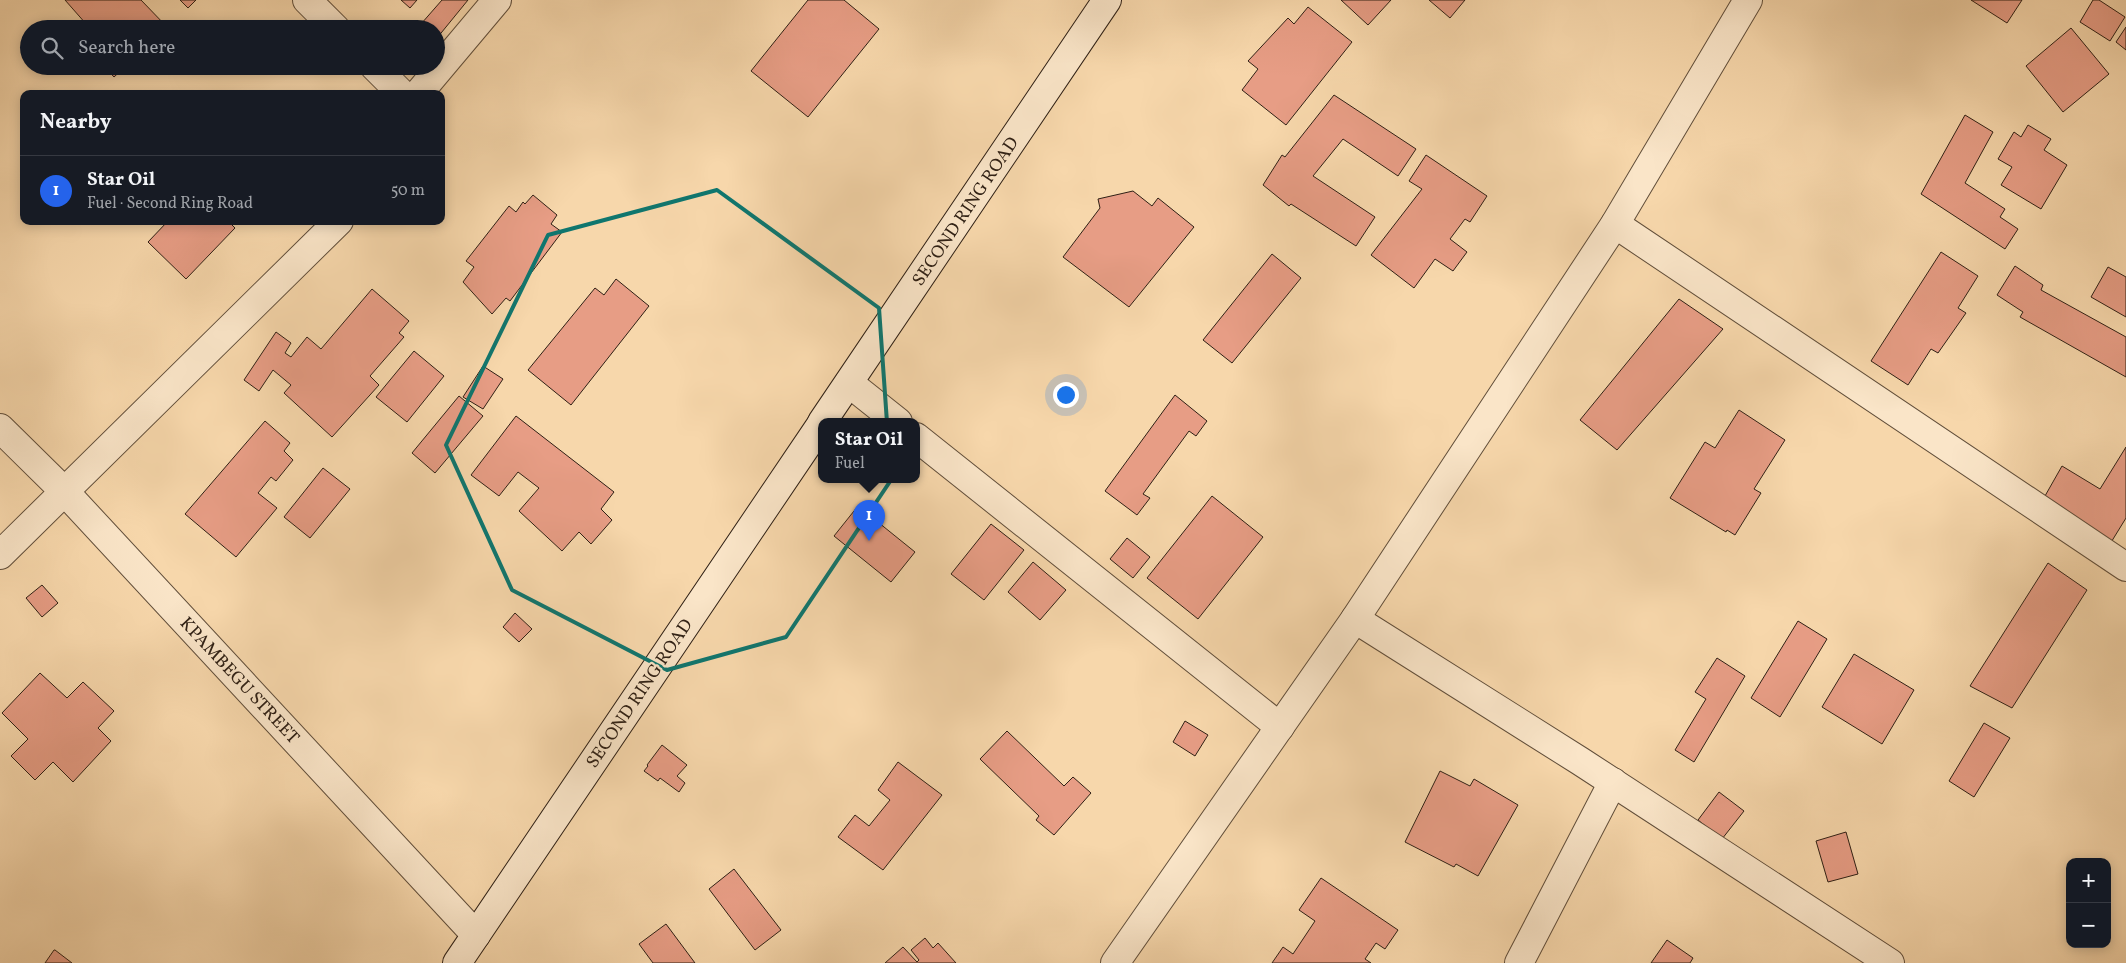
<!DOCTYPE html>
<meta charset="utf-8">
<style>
body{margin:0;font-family:Vollkorn,serif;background:#20242c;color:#f1f3f6}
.controls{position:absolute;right:15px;bottom:15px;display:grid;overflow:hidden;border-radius:10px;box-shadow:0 2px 12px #0003}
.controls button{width:45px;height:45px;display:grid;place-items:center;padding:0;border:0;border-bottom:1px solid #363941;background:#171b24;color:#f1f3f6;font:25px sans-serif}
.you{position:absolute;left:1065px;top:394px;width:18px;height:18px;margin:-12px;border:4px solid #fff;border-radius:50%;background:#1a73e8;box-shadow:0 0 0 8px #1a73e833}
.badge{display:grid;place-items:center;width:32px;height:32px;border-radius:50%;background:#2563eb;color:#fff;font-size:16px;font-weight:700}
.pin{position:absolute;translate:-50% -41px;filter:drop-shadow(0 1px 2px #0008)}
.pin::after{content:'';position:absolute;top:26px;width:18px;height:15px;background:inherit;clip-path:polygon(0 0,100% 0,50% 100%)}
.popup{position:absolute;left:818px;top:418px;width:102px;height:65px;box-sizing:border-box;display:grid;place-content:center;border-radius:10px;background:#171b24;filter:drop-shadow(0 1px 4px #0005);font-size:16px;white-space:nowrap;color:#9ea1a6}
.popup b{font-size:19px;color:#f1f3f6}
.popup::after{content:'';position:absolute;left:50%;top:100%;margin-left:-10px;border:10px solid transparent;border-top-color:#171b24}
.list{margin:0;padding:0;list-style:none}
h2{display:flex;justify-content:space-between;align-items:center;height:65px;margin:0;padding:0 20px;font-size:21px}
h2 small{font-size:16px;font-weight:400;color:#9ea1a6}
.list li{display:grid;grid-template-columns:32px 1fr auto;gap:15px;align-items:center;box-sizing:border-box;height:70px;padding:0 20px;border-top:1px solid #363941}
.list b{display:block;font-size:19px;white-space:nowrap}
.list p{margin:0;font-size:16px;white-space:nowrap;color:#9ea1a6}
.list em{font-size:16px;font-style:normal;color:#9ea1a6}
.icon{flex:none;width:28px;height:28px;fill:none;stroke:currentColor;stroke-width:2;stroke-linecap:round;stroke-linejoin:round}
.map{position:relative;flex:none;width:2126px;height:963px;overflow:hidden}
.search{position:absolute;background:#171b24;box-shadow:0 2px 12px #0003;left:20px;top:20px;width:425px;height:55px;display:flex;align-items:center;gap:12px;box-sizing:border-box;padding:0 18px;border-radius:28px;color:#9ea1a6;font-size:19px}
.panel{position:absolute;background:#171b24;box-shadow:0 2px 12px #0003;left:20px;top:90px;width:425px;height:135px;border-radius:10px}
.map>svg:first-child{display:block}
</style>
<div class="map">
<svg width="2126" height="963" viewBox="0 0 2126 963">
<rect width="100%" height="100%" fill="#f7d7ab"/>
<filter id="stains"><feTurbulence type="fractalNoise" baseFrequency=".004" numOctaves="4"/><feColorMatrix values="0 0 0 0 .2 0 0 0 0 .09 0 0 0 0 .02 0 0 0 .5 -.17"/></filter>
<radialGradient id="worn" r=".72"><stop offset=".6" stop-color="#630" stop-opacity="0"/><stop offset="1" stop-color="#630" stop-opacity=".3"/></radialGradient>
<g fill="#e79d85" stroke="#2f2015">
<polygon points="65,0 141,0 167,27 83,29 87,25"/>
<polygon points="180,0 196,0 188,8"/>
<polygon points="401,0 417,0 410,8"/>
<polygon points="442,0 468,0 437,38 436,29 427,29 421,24"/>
<polygon points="808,0 844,0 879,29 808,117 751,71"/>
<polygon points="1341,0 1391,0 1368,25"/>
<polygon points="1429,0 1465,0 1450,18"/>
<polygon points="1971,0 2022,0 2007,23"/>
<polygon points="2093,0 2099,0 2125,17 2110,41 2080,22"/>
<polygon points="1308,7 1352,42 1286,125 1242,90 1258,69 1248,61 1288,18 1294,24"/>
<polygon points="2126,27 2126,50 2116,42"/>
<polygon points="2071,28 2109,74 2063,112 2026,66"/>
<polygon points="104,66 126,66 114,77"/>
<polygon points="1334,95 1416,149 1398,176 1343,139 1313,176 1375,217 1356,246 1291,204 1289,206 1263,185 1282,155 1285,157"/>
<polygon points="1965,115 1993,132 1965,183 2005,209 2000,217 2018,229 2005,249 1921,194"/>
<polygon points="2028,125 2051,139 2044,150 2067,165 2041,209 2001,185 2012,167 1998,159 2014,132 2021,137"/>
<polygon points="1426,155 1487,196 1470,222 1465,219 1450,239 1467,252 1453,271 1435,259 1414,288 1371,255 1422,189 1409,181"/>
<polygon points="1133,191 1152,206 1158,198 1194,227 1129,307 1063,257 1100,208 1098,199"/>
<polygon points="533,195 557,215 551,224 562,232 510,301 506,298 492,314 463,282 474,267 466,261 509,206 516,212 523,202 525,204"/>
<polygon points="168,221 228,221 235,228 186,279 148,242"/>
<polygon points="1941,252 1978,276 1958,308 1966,313 1938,353 1931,349 1908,385 1871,361"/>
<polygon points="1272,254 1301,278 1232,363 1203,340"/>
<polygon points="2015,266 2043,285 2041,290 2126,337 2126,377 2020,317 2023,312 1997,295"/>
<polygon points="2108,267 2126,277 2126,317 2091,297"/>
<polygon points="616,279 649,306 571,405 528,370 595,288 604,295"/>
<polygon points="372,289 409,321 399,333 404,337 370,376 379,385 332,437 284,393 291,385 273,370 259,391 244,380 276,332 291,343 285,353 291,357 307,337 321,349"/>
<polygon points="1679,299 1723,329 1617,450 1580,420"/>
<polygon points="414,351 444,376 407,422 376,397"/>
<polygon points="483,366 503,379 483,409 463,397"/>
<polygon points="1175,395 1207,421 1196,436 1189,431 1143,494 1150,498 1137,515 1105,491"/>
<polygon points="459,396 483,416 435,473 412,453"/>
<polygon points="1739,410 1785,440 1754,489 1761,493 1735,535 1727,530 1726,532 1670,498 1705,442 1715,448"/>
<polygon points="516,416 614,492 601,509 612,520 591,544 579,532 562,551 519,511 539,488 518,472 499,496 471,475"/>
<polygon points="265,421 290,443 284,451 293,460 276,481 271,477 258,493 277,508 236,557 185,514"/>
<polygon points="2126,447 2126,518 2110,544 2041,503 2062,466 2100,489"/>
<polygon points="323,468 350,489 310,538 284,517"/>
<polygon points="1212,496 1263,537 1198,619 1147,578"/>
<polygon points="858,506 915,552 891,582 834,536"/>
<polygon points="991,524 1024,550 984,600 951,574"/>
<polygon points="1127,538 1150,557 1133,578 1110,559"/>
<polygon points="1033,562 1066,590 1040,620 1008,592"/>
<polygon points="2048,563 2087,590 2012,708 1970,686"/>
<polygon points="42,585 58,603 42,617 26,598"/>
<polygon points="515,613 532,629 519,642 503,627"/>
<polygon points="1798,621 1827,639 1780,717 1751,698"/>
<polygon points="1854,654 1914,690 1882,744 1822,707"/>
<polygon points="1717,658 1745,676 1694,762 1675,750 1706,699 1695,692"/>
<polygon points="40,673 67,698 83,682 114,711 98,728 111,741 73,782 53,762 35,780 11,756 28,739 2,713"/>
<polygon points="1185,721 1208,735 1195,756 1173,742"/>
<polygon points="1984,723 2010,738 1974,797 1949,781"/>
<polygon points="1007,731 1064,786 1073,777 1091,793 1054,835 1036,820 1039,816 980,759"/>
<polygon points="662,745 687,765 677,776 685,783 679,792 660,778 658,781 644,771 648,766 647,765"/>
<polygon points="898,762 942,795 883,870 838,837 855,815 869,826 890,800 878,790"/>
<polygon points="1440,771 1470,786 1474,779 1518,805 1478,876 1456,864 1454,867 1405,842"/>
<polygon points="1719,792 1744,811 1722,839 1698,820"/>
<polygon points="1846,832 1858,874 1828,882 1816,841"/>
<polygon points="734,869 781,930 755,950 709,889"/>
<polygon points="1321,878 1398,930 1385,949 1376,943 1365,959 1371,963 1272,963 1283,947 1293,954 1315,921 1299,910"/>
<polygon points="666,924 695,963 653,963 639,944"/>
<polygon points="925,938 933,948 938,943 956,963 885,963 903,947 917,962 919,960 911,950"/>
<polygon points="1667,940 1693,958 1690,963 1651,963"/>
<polygon points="54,950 55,950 72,963 45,963"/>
</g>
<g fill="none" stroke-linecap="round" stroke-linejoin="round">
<g stroke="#614e3a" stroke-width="30">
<g id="street">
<polyline points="307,0 336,29"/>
<polyline points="374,66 402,94"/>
<polyline points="418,94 497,0"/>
<polyline points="1615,224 2126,567"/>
<polyline points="849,383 898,422"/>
<polyline points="0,428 65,492 476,935"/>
<polyline points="916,437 1280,727"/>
<polyline points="0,555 339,221"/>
<polyline points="1355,619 1580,761 1890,963"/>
<polyline points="1115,963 1355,619 1615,224 1748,0"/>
<polyline points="1519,963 1613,782"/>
</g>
</g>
<g stroke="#2f2015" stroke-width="30">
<g id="secondary">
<polyline points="822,422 1107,0"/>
<polyline points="457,963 822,423"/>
</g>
</g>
<use href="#street" stroke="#fae5c8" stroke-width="28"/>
<use href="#secondary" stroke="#fae5c8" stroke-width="28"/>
</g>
<path fill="none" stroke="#0f766e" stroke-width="4" stroke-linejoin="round" d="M717,190L879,308L891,480L786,637L667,670L512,590L446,445L548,235Z"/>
<g text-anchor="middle" stroke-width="4.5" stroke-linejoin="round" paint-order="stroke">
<g font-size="18" fill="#2f2015" stroke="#fae5c8">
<text transform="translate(965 211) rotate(-56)" y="6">SECOND RING ROAD</text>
<text transform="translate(240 680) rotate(47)" y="6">KPAMBEGU STREET</text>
<text transform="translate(639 693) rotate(-56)" y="6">SECOND RING ROAD</text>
</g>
</g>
<rect width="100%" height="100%" filter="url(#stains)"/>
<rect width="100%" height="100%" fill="url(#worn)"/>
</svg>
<div class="controls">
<button>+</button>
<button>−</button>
</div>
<div class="you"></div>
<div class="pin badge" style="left:869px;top:541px">1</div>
<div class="popup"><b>Star Oil</b>Fuel</div>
<div class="search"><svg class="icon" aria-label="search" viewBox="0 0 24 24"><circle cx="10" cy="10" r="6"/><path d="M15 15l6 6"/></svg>Search here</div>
<section class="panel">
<h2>Nearby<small></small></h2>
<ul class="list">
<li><span class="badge">1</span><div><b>Star Oil</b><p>Fuel · Second Ring Road</p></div><em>50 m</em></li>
</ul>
</section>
</div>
